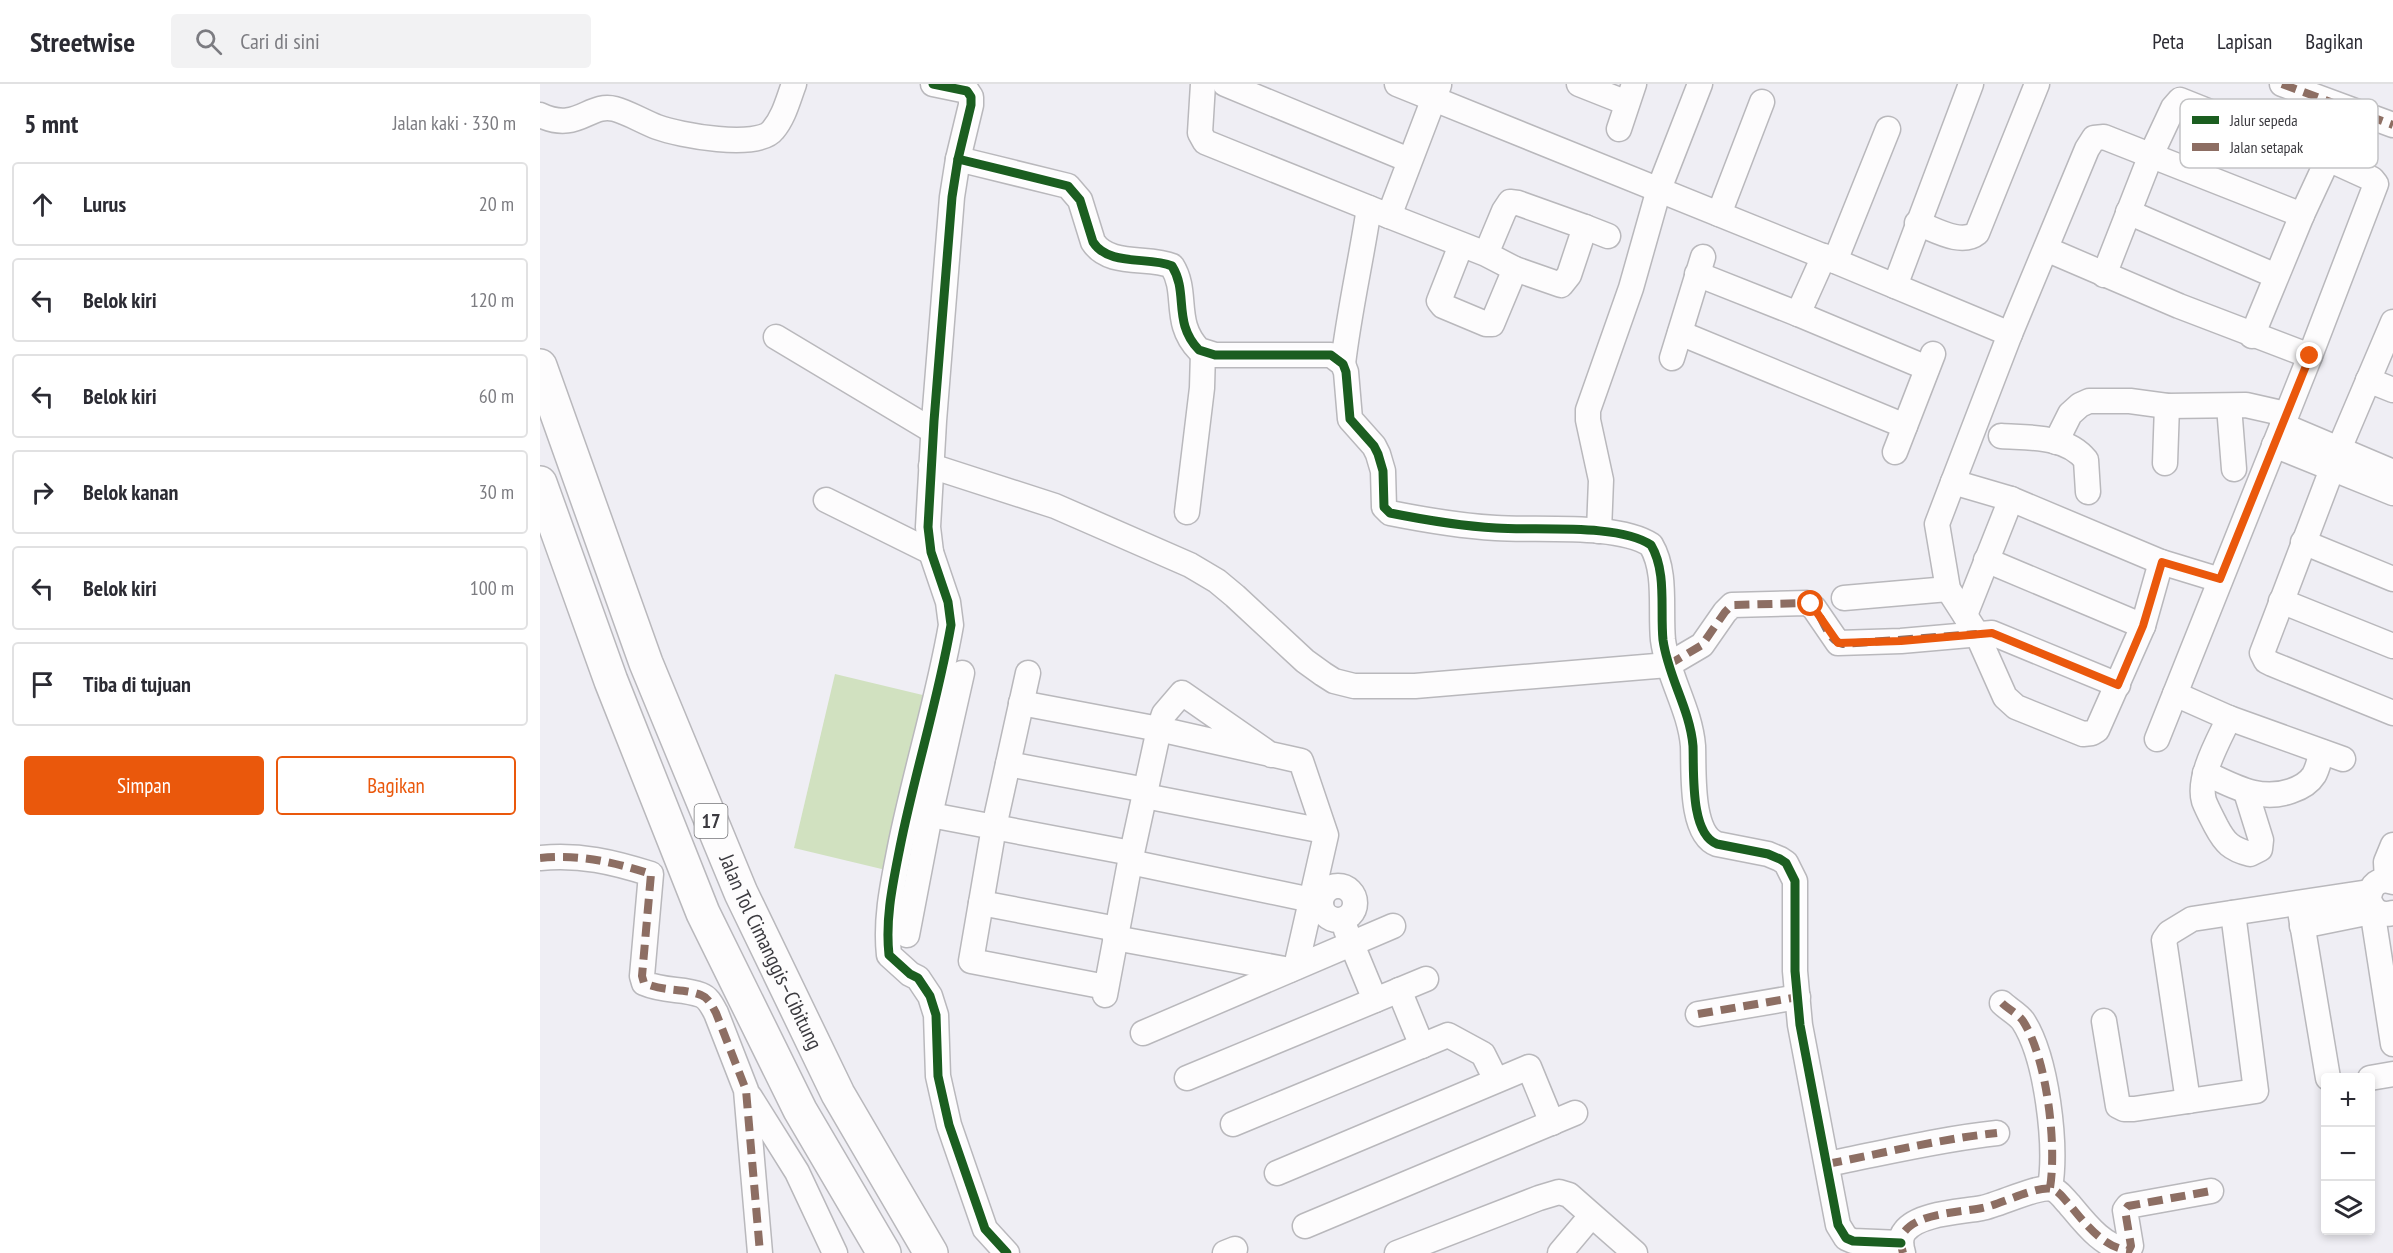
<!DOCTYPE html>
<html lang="id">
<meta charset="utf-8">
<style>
body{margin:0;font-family:"PT Sans Narrow",sans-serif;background:#f2f2f3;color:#2b2b33}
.controls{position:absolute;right:18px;bottom:18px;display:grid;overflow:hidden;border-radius:6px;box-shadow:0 3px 9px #0003}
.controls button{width:54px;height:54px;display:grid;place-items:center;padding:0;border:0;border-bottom:2px solid #e1e1e2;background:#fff;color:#2b2b33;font:30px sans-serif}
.stop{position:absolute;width:18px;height:18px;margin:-14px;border:4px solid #ea580c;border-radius:50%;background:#fff}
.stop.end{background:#ea580c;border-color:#fff;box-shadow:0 2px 6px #0008}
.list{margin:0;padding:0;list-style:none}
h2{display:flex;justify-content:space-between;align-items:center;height:78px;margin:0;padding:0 24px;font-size:26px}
h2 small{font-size:20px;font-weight:400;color:#7c7c81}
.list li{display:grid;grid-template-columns:39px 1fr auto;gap:18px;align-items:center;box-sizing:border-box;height:84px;margin:0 12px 12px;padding:0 12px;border:2px solid #e1e1e2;border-radius:6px}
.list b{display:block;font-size:22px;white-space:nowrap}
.list em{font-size:20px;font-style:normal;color:#7c7c81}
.actions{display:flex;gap:12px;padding:18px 24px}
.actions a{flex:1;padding:14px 0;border:2px solid #ea580c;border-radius:6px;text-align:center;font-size:21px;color:#ea580c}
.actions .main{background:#ea580c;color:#fff}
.icon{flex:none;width:33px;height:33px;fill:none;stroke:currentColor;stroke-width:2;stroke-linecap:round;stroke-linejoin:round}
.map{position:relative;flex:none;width:1853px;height:1169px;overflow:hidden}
header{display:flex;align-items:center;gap:36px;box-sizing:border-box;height:84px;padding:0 30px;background:#fff;border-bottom:2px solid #e1e1e2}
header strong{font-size:28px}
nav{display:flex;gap:33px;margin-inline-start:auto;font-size:21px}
.search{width:420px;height:54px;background:#f2f2f3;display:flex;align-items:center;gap:15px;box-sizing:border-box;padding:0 21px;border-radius:6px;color:#7c7c81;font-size:22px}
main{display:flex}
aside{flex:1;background:#fff}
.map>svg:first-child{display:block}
</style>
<header>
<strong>Streetwise</strong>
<div class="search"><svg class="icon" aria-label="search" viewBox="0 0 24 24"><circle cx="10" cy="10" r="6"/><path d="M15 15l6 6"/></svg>Cari di sini</div>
<nav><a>Peta</a><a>Lapisan</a><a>Bagikan</a></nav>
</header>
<main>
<aside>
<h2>5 mnt<small>Jalan kaki · 330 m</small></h2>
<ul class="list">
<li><svg class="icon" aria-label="ahead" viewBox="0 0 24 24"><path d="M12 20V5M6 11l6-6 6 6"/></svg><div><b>Lurus</b></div><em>20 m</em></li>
<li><svg class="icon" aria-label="left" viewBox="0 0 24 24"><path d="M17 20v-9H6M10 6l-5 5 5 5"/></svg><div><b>Belok kiri</b></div><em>120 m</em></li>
<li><svg class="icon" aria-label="left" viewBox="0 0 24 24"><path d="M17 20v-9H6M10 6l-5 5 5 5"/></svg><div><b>Belok kiri</b></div><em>60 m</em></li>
<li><svg class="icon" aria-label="right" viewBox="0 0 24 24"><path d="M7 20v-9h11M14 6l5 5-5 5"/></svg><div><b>Belok kanan</b></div><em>30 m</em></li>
<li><svg class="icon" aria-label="left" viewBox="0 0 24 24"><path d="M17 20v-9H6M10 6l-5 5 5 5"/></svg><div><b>Belok kiri</b></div><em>100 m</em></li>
<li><svg class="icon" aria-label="arrive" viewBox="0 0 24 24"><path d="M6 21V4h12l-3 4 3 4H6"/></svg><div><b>Tiba di tujuan</b></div></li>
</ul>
<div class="actions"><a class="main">Simpan</a><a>Bagikan</a></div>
</aside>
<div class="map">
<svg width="1853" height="1169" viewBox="0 0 1853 1169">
<rect width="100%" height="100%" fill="#efeef4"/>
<polygon fill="#d1e1c0" points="295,590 391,613 350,787 254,764"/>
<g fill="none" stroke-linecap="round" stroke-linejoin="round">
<g stroke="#b9b8bc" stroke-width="27">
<g id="minor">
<path d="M393,0L427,7L431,13V21L418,75L412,113L394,337L388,443L391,468L408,518L411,541C398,616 375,688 360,763C353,799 345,834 349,871L370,890L378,894L390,912L396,931L398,992L409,1041L445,1145L467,1169"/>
<polyline points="663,0 660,49 665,58 849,132 899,1"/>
<polyline points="685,0 869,76"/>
<polyline points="857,0 1295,177 1470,250"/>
<polyline points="1039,0 1087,19"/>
<polyline points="1742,0 1853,41"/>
<path d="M0,31C38,49 49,18 75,25C87,28 104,38 117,43C139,51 218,66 233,46C244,33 248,16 254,0"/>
<polyline points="1079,45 1094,0"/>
<path d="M418,75L528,102L540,116L553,158C569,183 609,172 632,182C649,209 632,238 659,266L675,271H791L803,280L806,288L810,335L834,362L838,370L843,387L844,423L850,429C885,436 921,442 956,444C996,447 1078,439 1111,461C1127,488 1120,525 1123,556C1128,593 1150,625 1153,662C1154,688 1150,750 1177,760L1228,770L1240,775L1246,779L1255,797V887L1260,941L1298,1141L1306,1154L1313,1157L1361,1159"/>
<polyline points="1588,128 1736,192"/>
<polyline points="1179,130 1222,18"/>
<polyline points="849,132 946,170 975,185 1021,201 1029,191 1045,143 978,119 970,118 964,127 946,170"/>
<path d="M1377,139C1394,145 1421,162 1437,149L1497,0"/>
<polyline points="1045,143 1068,152"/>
<polyline points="921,161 901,212 899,217 903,222 946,240 952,240 975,185"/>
<polyline points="1506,165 1639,222 1770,272"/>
<polyline points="1295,177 1348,45"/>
<polyline points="1157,190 1258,230 1284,172"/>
<polyline points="1564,191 1611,71 1633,24 1640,16 1788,75 1832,95 1836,100 1770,272 1617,655"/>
<polyline points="1355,202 1431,0"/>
<polyline points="1258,230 1387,284"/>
<polyline points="1140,249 1365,342"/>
<polyline points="1712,252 1762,131 1788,75"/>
<polyline points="236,253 393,347"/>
<polyline points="1132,274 1163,173"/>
<path d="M803,280C809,228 821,177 829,124"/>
<polyline points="1828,296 1853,306"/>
<polyline points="1689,322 1694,385"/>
<polyline points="1742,341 1853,388"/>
<path d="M1461,352C1489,354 1526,351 1546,376L1548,408"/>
<polyline points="1516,358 1530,330 1540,321 1549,317 1590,317 1627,322 1706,321 1746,330"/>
<polyline points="1734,361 1853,409"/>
<polyline points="1799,365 1853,238"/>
<polyline points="1355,368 1393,270"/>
<polyline points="1625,379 1627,322"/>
<polyline points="391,382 515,422 650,481 677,497 695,512 765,577 783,590 794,597 814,602 875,602 1128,581 1162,561 1185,528 1192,521 1267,519 1274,524 1298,559 1361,557 1452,549 1578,601"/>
<polyline points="1792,385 1722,569 1726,577 1732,580 1853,629"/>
<polyline points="1413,398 1397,440 1408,505 1437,550 1465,613 1476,623 1543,650 1552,649 1557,646 1603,542 1621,478"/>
<polyline points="286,416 391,468"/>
<polyline points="647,428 662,304 663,268"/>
<polyline points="1059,447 1061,396 1048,336 1048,326 1091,204 1119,105 1160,0"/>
<polyline points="1763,458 1853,495"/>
<polyline points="1446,476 1603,542"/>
<polyline points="1680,496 1621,478 1471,415 1413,398 1470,250 1547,65 1554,54 1564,53 1762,131"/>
<polyline points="1304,514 1408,505"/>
<polyline points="1741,517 1853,562"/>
<polyline points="1425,531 1471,415"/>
<polyline points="488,589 454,743 431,877 566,903"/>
<polyline points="1635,610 1689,634 1803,675"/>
<polyline points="481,619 619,645 590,778 565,911"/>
<path d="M1689,634C1679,656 1657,693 1664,717C1667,725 1672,734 1676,742C1685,759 1691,765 1710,770L1720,765L1721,756L1706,708"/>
<polyline points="731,671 642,609 624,630 619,645 761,677 786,751 756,883"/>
<polyline points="468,680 606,706"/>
<path d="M1665,689C1694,702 1719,718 1751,707C1760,704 1769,699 1774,691C1778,684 1779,676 1782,668"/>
<polyline points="605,712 784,747"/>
<polyline points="375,728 591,769"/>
<path d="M0,774C40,770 73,778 111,790L102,892L104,899C125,908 143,904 161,911C169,914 172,922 176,929L206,1006L220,1169"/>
<polyline points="590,778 781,818"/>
<polyline points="1847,796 1846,778 1853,761"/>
<path d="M1853,798C1839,793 1830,801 1829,815C1833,827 1840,832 1853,829"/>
<circle cx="798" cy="819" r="17"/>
<polyline points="441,819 577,845"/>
<polyline points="1760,827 1788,994"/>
<polyline points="1762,842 1836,827 1834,838 1853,960"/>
<polyline points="806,846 835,916"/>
<polyline points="367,851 390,731 422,589"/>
<polyline points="575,854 750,886"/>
<polyline points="859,906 882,962"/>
<path d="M1462,919C1468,925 1478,930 1483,937C1507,974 1517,1061 1510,1104"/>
<polyline points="1158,930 1258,913"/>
<polyline points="1564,937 1578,1022 1584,1025 1594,1025 1716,1007 1693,829"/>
<polyline points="603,949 853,842"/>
<polyline points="647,994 886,895"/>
<polyline points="1830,994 1853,990"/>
<polyline points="210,1013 257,1088 295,1169"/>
<polyline points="1648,1017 1624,856 1629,849 1652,835 1829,808"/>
<polyline points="693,1040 908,951 943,970 956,996"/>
<path d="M1287,1080C1344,1069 1400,1055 1457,1049"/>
<polyline points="737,1089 989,983 1012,1039"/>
<polyline points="765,1142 1035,1029"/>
<polyline points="685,1169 695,1165"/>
<polyline points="857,1169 999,1114 1019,1108 1029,1111 1095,1169"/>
<polyline points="1020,1169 1051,1132"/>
<path d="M1363,1169C1361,1162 1359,1154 1365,1147C1379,1129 1422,1128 1442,1124C1459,1121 1498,1101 1512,1105C1519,1107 1524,1115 1529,1120C1544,1138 1564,1165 1589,1166L1591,1162L1585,1126L1588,1122L1671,1107"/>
</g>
</g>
<g stroke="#b9b8bc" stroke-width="36">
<g id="highway">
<path id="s1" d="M0,282L106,579L201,809L298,1010L391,1169"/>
<polyline points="0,399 71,597 163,829 260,1026 344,1169"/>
</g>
</g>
<use href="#minor" stroke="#fdfcfd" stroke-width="24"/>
<use href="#highway" stroke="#fdfcfd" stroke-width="33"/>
<g stroke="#8d6e63" stroke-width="8" stroke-dasharray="15 8" stroke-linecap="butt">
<polyline points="1742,0 1853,41"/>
<path d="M1128,581L1162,561L1185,528L1192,521L1267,519C1284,527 1284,556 1303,560L1437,550"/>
<path d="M0,774C40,770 73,778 111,790L102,892L104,899C125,908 143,904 161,911C169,914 172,922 176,929L206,1006L220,1169"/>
<path d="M1462,919C1468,925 1478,930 1483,937C1507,974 1517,1061 1510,1104"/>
<polyline points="1158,930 1258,913"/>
<path d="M1287,1080C1344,1069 1400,1055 1457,1049"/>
<path d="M1363,1169C1361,1162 1359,1154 1365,1147C1379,1129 1422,1128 1442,1124C1459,1121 1498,1101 1512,1105C1519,1107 1524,1115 1529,1120C1544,1138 1564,1165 1589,1166L1591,1162L1585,1126L1588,1122L1671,1107"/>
</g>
<g stroke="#fff" stroke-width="13">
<g id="cycleway">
<path d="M393,0L427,7L431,13V21L418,75L412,113L394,337L388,443L391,468L408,518L411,541C398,616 375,688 360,763C353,799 345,834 349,871L370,890L378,894L390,912L396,931L398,992L409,1041L445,1145L467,1169"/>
<path d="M418,75L528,102L540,116L553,158C569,183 609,172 632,182C649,209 632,238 659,266L675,271H791L803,280L806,288L810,335L834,362L838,370L843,387L844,423L850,429C885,436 921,442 956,444C996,447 1078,439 1111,461C1127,488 1120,525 1123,556C1128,593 1150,625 1153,662C1154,688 1150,750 1177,760L1228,770L1240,775L1246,779L1255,797V887L1260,941L1298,1141L1306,1154L1313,1157L1361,1159"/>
</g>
</g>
<use href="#cycleway" stroke="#1b5e20" stroke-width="9"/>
</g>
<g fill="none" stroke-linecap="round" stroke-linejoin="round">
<polyline stroke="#ea580c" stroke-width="8" points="1271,520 1298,559 1361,557 1452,549 1578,601 1603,542 1622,478 1680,495 1770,272"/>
</g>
<g text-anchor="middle" stroke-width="6" stroke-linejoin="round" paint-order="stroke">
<rect fill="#fff" stroke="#767679" stroke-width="1.5" x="154.5" y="720" width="33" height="34" rx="4.5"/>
<g font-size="20" font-weight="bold" fill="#3c3b40">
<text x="171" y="744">17</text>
</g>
<g font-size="21" fill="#3c3b40" stroke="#fff">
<text dy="7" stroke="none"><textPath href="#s1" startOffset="630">Jalan Tol Cimanggis–Cibitung</textPath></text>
</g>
</g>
<rect x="1640" y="15" width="198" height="69" rx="9" fill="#fff" stroke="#c4c4c6" stroke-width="1.5"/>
<rect x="1652" y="32" width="27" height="8" fill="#1b5e20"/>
<rect x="1652" y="59" width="27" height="8" fill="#8d6e63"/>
<g font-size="16" fill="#3c3b40">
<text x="1690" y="42">Jalur sepeda</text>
<text x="1690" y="69">Jalan setapak</text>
</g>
</svg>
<div class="controls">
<button>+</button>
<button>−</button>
<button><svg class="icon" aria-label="layers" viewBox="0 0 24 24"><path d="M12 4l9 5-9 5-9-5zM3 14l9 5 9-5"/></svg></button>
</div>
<div class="stop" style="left:1271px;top:520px"></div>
<div class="stop end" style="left:1770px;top:272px"></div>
</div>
</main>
